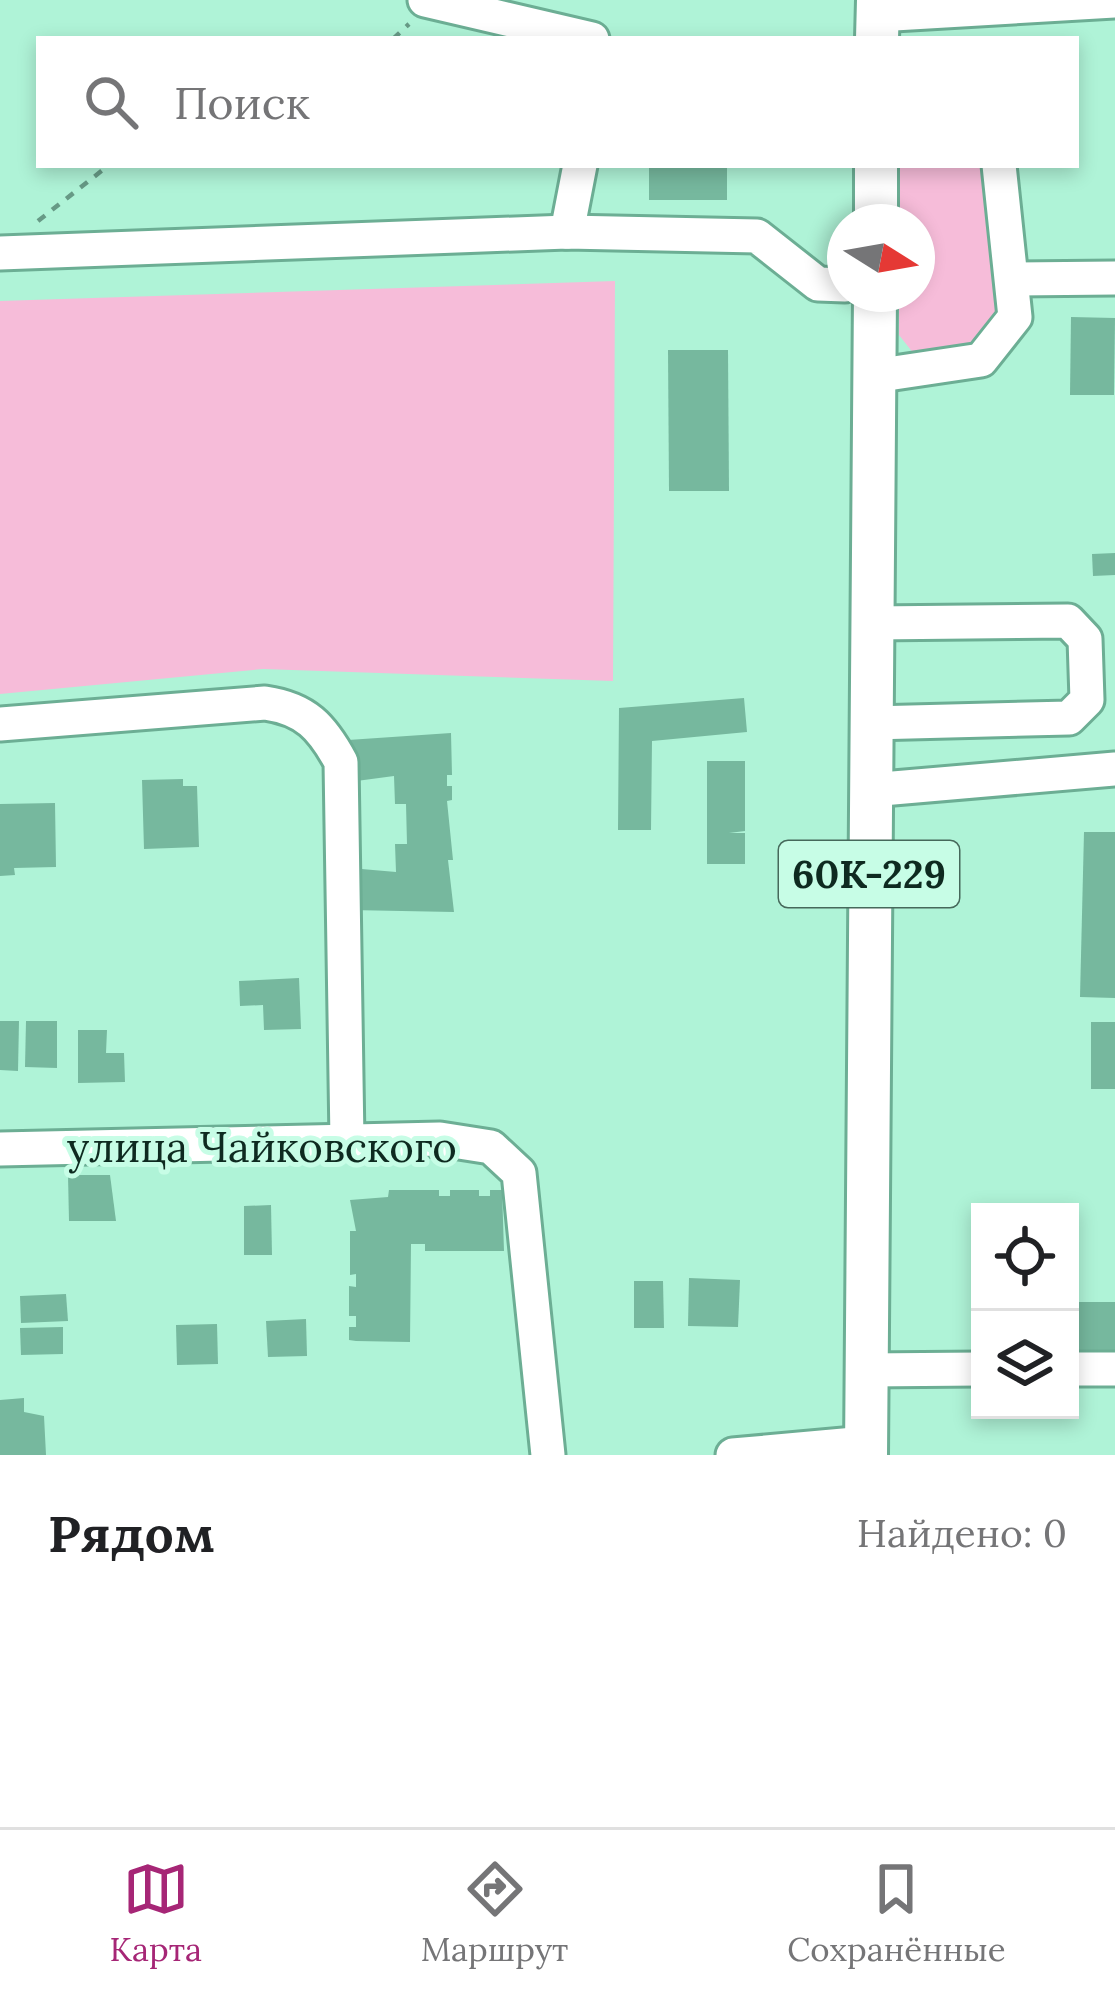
<!DOCTYPE html>
<html lang="ru">
<meta charset="utf-8">
<style>
body{margin:0;font-family:Lora,serif;background:#f6f6f6;color:#202124}
.controls{position:absolute;right:36px;bottom:36px;display:grid;overflow:hidden;border-radius:0px;box-shadow:0 6px 18px #0003}
.controls button{width:108px;height:108px;display:grid;place-items:center;padding:0;border:0;border-bottom:3px solid #e0e0e0;background:#fff;color:#202124;font:60px sans-serif}
.compass{position:absolute;left:827px;top:204px;width:108px;height:108px;border-radius:50%;background:#fff;box-shadow:0 6px 18px #0003;rotate:101deg}
.list{margin:0;padding:0;list-style:none}
h2{display:flex;justify-content:space-between;align-items:center;height:156px;margin:0;padding:0 48px;font-size:51px}
h2 small{font-size:39px;font-weight:400;color:#757577}
.icon{flex:none;width:66px;height:66px;fill:none;stroke:currentColor;stroke-width:2;stroke-linecap:round;stroke-linejoin:round}
.map{position:relative;flex:none;width:1115px;height:1455px;overflow:hidden}
.search{position:absolute;background:#fff;box-shadow:0 6px 18px #0003;left:36px;right:36px;top:36px;height:132px;display:flex;align-items:center;gap:30px;box-sizing:border-box;padding:0 42px;border-radius:0px;color:#757577;font-size:45px}
.sheet{height:372px;background:#fff}
nav{display:flex;justify-content:space-around;align-items:center;box-sizing:border-box;height:168px;border-top:3px solid #e0e0e0;background:#fff;font-size:33px;color:#757577}
nav a{display:grid;justify-items:center;gap:6px}
nav .on{color:#a62676}
.map>svg:first-child{display:block}
</style>
<div class="map">
<svg width="1115" height="1455" viewBox="0 0 1115 1455">
<rect width="100%" height="100%" fill="#aff3d7"/>
<g fill="#f6bcd9">
<path d="M899,165H988C993,213 1023,305 979,342C962,356 934,353 914,354L899,335V294H917V222H899Z"/>
<polygon points="615,281 613,681 263,669 0,694 0,301"/>
</g>
<g fill="#76b89e">
<rect x="649" y="165" width="78" height="35"/>
<polygon points="1071,317 1115,318 1114,395 1070,395"/>
<polygon points="668,350 728,350 729,491 669,491"/>
<polygon points="1115,553 1115,575 1093,576 1092,554"/>
<polygon points="744,698 747,732 652,741 651,830 618,830 619,708"/>
<polygon points="451,733 452,775 447,775 447,786 452,786 452,800 447,801 453,860 448,860 454,912 350,910 350,868 396,872 395,844 407,844 406,804 395,804 394,776 349,782 348,740"/>
<polygon points="707,761 745,761 745,831 729,833 745,833 745,864 707,864"/>
<polygon points="183,779 183,786 197,786 199,847 144,849 142,780"/>
<polygon points="55,803 56,867 14,868 15,875 0,876 0,804"/>
<polygon points="1084,832 1115,832 1115,998 1080,997"/>
<polygon points="299,978 301,1029 264,1030 263,1005 240,1006 239,981"/>
<polygon points="0,1021 19,1021 18,1071 0,1070"/>
<polygon points="26,1021 57,1021 57,1068 25,1067"/>
<rect x="1091" y="1022" width="24" height="67"/>
<polygon points="78,1030 107,1030 106,1053 124,1053 125,1082 78,1083"/>
<polygon points="68,1175 110,1175 116,1221 69,1221"/>
<polygon points="389,1190 439,1190 439,1196 450,1196 450,1190 479,1190 479,1196 490,1196 490,1190 502,1190 504,1251 425,1251 425,1244 411,1244 410,1342 356,1341 349,1340 349,1327 356,1327 356,1316 349,1316 349,1286 356,1287 356,1274 350,1275 350,1231 356,1231 350,1200 388,1197"/>
<polygon points="271,1205 272,1255 244,1255 244,1206"/>
<polygon points="689,1278 740,1280 738,1327 688,1326"/>
<polygon points="634,1281 663,1281 664,1328 634,1328"/>
<polygon points="66,1294 68,1321 21,1323 20,1296"/>
<rect x="1070" y="1302" width="45" height="50"/>
<polygon points="306,1319 307,1356 268,1357 266,1321"/>
<polygon points="217,1324 218,1364 177,1365 176,1325"/>
<polygon points="63,1327 63,1354 21,1355 20,1328"/>
<polygon points="24,1398 24,1412 44,1416 46,1455 0,1455 0,1400"/>
</g>
<g fill="none" stroke-linecap="round" stroke-linejoin="round">
<g stroke="#6cae94" stroke-width="39">
<g id="minor">
<polyline points="425,0 592,39"/>
<polyline points="877,15 1115,1"/>
<polyline points="567,232 580,165"/>
<polyline points="0,253 567,232 757,236 818,284 845,285"/>
<polyline points="1014,279 1115,278"/>
<polyline points="874,376 981,360 1015,317 999,165"/>
<polyline points="871,723 1069,718 1087,700 1085,639 1068,621 872,623"/>
<path d="M0,724L265,703C306,709 322,727 341,762L347,1141"/>
<polyline points="870,790 1115,769"/>
<polyline points="0,1149 440,1139 491,1147 519,1173 548,1455"/>
<polyline points="1070,1369 1115,1369"/>
<polyline points="866,1370 980,1369"/>
<polyline points="733,1455 866,1443"/>
</g>
</g>
<g stroke="#6cae94" stroke-width="48">
<g id="major">
<polyline points="877,39 878,0"/>
<polyline points="876,222 876,165"/>
<polyline points="866,1455 875,294"/>
</g>
</g>
<g stroke="#679a86" stroke-width="4.5" stroke-dasharray="9 9" stroke-linecap="butt">
<polyline points="393,39 409,24"/>
<polyline points="38,221 109,165"/>
</g>
<use href="#minor" stroke="#fff" stroke-width="33"/>
<use href="#major" stroke="#fff" stroke-width="42"/>
</g>
<g text-anchor="middle" stroke-width="10" stroke-linejoin="round" paint-order="stroke">
<rect fill="#c7fde6" stroke="#46695b" stroke-width="3" x="779" y="841" width="180" height="66" rx="9"/>
<g font-size="39" font-weight="bold" fill="#0e2a20">
<text x="869" y="888">60К-229</text>
</g>
<g font-size="42" fill="#0e2a20" stroke="#c7fde6">
<text x="262" y="1162">улица Чайковского</text>
</g>
</g>
</svg>
<div class="controls">
<button><svg class="icon" aria-label="locate" viewBox="0 0 24 24"><circle cx="12" cy="12" r="6"/><path d="M12 2v4M12 18v4M2 12h4M18 12h4"/></svg></button>
<button><svg class="icon" aria-label="layers" viewBox="0 0 24 24"><path d="M12 4l9 5-9 5-9-5zM3 14l9 5 9-5"/></svg></button>
</div>
<svg class="compass" viewBox="-18 -18 36 36"><path d="M0-13l5 13h-10z" fill="#e53935"/><path d="M0 13l5-13h-10z" fill="#757577"/></svg>
<div class="search"><svg class="icon" aria-label="search" viewBox="0 0 24 24"><circle cx="10" cy="10" r="6"/><path d="M15 15l6 6"/></svg>Поиск</div>
</div>
<section class="sheet">
<h2>Рядом<small>Найдено: 0</small></h2>
<ul class="list">
</ul>
</section>
<nav>
<a class="on"><svg class="icon" aria-label="map" viewBox="0 0 24 24"><path d="M3 6l6-2 6 2 6-2v14l-6 2-6-2-6 2zM9 4v14M15 6v14"/></svg>Карта</a>
<a><svg class="icon" aria-label="directions" viewBox="0 0 24 24"><path d="M12 3l9 9-9 9-9-9zM9 14v-3h6M13 9l2 2-2 2"/></svg>Маршрут</a>
<a><svg class="icon" aria-label="saved" viewBox="0 0 24 24"><path d="M7 4h10v16l-5-4-5 4z"/></svg>Сохранённые</a>
</nav>
